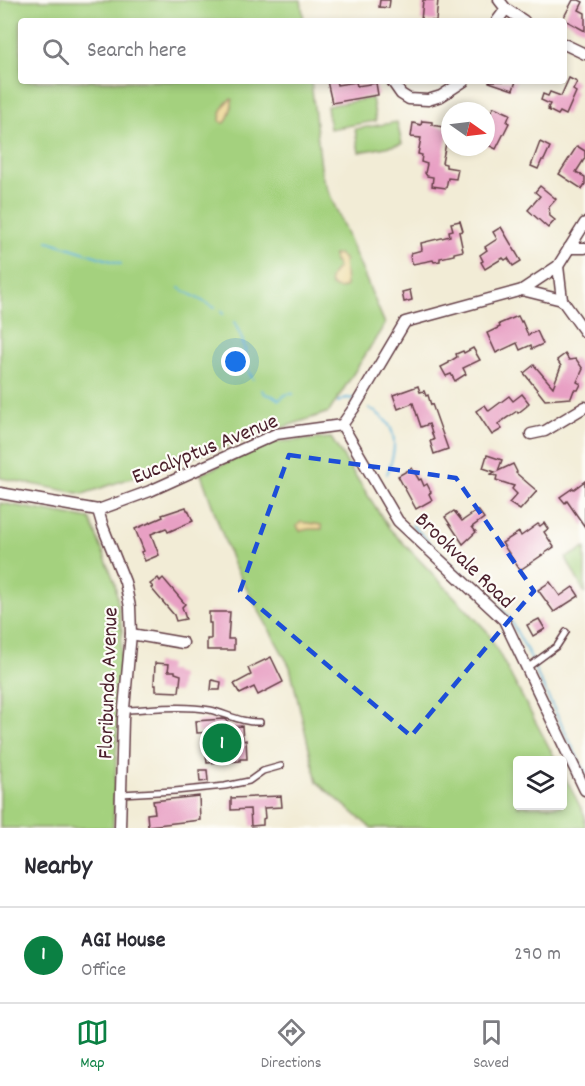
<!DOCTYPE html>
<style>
body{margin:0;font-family:Dekko,sans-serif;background:#f7f7f7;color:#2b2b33}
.controls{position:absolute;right:18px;bottom:18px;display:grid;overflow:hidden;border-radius:6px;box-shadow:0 3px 9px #0003}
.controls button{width:54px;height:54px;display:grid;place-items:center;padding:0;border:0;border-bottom:2px solid #e1e1e2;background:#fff;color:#2b2b33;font:30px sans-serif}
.compass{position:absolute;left:441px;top:102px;width:54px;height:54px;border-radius:50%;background:#fff;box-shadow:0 3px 9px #0003;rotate:104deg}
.you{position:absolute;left:236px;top:362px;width:21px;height:21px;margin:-15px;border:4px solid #fff;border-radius:50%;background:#1a73e8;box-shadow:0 0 0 9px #1a73e833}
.badge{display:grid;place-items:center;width:39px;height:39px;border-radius:50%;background:#0b8043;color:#fff;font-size:20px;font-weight:700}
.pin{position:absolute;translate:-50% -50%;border:3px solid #fff;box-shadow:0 2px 6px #0006}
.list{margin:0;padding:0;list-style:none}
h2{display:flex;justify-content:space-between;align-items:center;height:78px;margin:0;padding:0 24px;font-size:26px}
h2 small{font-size:20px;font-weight:400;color:#7c7c81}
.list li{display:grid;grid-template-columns:39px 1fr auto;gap:18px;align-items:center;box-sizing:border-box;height:96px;padding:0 24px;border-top:2px solid #e1e1e2}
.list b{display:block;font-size:22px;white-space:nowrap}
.list p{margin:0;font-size:20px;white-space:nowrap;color:#7c7c81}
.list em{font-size:20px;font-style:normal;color:#7c7c81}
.icon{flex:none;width:33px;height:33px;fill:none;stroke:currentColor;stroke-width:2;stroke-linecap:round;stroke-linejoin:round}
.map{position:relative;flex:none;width:585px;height:828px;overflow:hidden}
.search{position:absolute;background:#fff;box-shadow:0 3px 9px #0003;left:18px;right:18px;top:18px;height:66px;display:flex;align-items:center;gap:15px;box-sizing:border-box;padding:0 21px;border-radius:6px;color:#7c7c81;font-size:22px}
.sheet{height:174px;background:#fff}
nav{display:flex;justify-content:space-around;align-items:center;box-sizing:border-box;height:84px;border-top:2px solid #e1e1e2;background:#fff;font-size:16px;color:#7c7c81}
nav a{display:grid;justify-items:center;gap:3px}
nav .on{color:#0b8043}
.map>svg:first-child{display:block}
</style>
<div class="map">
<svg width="585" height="828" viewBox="0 0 585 828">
<rect width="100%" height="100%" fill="#fdfcf7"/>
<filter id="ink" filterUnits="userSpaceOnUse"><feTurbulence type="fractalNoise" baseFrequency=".0167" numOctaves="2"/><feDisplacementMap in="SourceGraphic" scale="12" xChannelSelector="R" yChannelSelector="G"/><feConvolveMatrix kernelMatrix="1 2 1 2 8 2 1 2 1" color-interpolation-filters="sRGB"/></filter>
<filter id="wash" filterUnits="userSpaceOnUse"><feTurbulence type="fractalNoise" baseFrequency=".008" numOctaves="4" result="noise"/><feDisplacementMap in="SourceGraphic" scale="24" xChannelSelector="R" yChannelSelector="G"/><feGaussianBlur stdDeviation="1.35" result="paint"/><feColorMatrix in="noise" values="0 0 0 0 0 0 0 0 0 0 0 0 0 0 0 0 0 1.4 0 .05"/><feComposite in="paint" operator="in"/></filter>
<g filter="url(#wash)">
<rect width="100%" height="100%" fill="#f2ecd6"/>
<g fill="#a4d17e" stroke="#777854" stroke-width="1.5">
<polygon points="0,0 301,0 304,21 21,21 21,81 311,81 322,176 385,324 329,412 83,494 0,478"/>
<polygon points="372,98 376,121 330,129 327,106"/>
<polygon points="397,122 402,144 359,152 355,129"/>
<polygon points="331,438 389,528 487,631 556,760 518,760 518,806 562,806 563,773 585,816 585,828 371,828 317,782 290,667 233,564 201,474 274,442"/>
<polygon points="0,503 90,519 115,583 122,631 113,828 0,828"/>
<polygon points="585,548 585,594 566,558"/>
</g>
<g fill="#eeda9e" stroke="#9c7c64" stroke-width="1.5">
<path d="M231,99L233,100L232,101C233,105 228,118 226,122L223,123L220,121C220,113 224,103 231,99Z"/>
<path d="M338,254L344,259L346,286C339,292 327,287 331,276C332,275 337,268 338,268C337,263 332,261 334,255Z"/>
<polygon points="301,522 321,525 322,529 309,529 300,531 297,526"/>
</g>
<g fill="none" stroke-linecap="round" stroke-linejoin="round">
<g stroke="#5db2d9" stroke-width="2">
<polyline points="48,241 121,264"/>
<polyline points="179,288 215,308"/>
<polyline points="221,311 223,314"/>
<path d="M234,322C239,331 243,340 245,350C247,361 246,370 253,379"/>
<path d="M262,390L265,394L273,396L279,400C284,396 286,393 293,394"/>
<polyline points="338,402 346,398 355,399"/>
<path d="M369,408C374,411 380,415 384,419C400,434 394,457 387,474"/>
<polyline points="412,525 437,550 508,616 530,656 537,674 585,773"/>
</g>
</g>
<g id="blocks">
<g fill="#e8a0c4">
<polygon points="380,0 390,0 389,8 379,7"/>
<polygon points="423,0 438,0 436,21 421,21"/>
<polygon points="573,0 579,0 583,2 579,10 585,13 585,31 563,19"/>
<polygon points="569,78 577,82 573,90 576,92 566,115 560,112 558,115 548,110 549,109 548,108 550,104 541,100 543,94 548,96 550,92 561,96"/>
<polygon points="327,81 336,81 337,85 356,82 357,86 376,83 378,95 332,103"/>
<polygon points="489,81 516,81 513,90 489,82"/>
<polygon points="494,107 510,114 507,122 509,123 496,149 486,144 486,118"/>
<polygon points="422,121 432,122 432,125 449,128 442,163 446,164 446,167 458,169 456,179 448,178 446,188 432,186 433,177 427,176 425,173 427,164 421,162 422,155 418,154 421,138 411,137 413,123 421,125"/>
<polygon points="540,142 550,147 544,160 542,160 538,169 531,166"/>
<polygon points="577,146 585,151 585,158 576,172 585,177 585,184 582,189 559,174"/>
<polygon points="540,186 556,199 549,207 550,216 555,220 548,228 528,210 540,196 535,192"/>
<polygon points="460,221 463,231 459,232 463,251 454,253 454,255 440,258 440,261 434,262 433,260 413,264 410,257 411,253 422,250 421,243 450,236 449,231 453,230 451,223"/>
<polygon points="501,227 521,261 513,266 508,258 505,260 503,258 485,269 481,262 483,261 480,255 487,250 485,247 497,239 493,232"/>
<polygon points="410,290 412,300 404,302 402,292"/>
<polygon points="518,316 521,322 522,321 528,335 537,331 543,344 532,349 531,345 520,350 517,343 496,353 487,333 500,327 499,324"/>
<polygon points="473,348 480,360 463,368 466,374 455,381 451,374 446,376 441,367 449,363 449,362 457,357 456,354 463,351 464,353"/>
<polygon points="565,354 569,360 576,359 583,369 577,382 581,384 578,390 574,390 571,398 545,400 524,373 534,365 553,387 561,366 557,360"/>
<polygon points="418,386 420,392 424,391 426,396 428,395 431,405 432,404 448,449 434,454 430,441 434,440 429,424 421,427 413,403 398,409 393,395"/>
<polygon points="522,394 529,403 527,405 527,406 518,413 517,411 498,424 502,429 492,435 476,411 485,405 489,411 509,396 513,401"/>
<polygon points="487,455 502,460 498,471 513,464 517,472 516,473 537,491 520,510 509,503 517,494 512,489 514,486 496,480 497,476 491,474 495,472 483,468"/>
<polygon points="412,468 419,480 421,479 424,486 427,484 431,492 429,494 432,500 416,509 398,476"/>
<polygon points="585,481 585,527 567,501 565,503 560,497 573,488 574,489"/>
<polygon points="186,507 187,510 188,510 193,521 168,532 166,528 151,534 159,555 145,561 141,552 144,551 135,529 163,517 162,515"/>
<polygon points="478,510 484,518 472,527 476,532 463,544 445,517 454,511 462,521"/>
<polygon points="544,523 548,529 544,532 554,547 520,570 502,543 519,532 521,536 538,524 540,526"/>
<polygon points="158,578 160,581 163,578 185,604 182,607 186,619 176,621 174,615 151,588 153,587 150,584"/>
<polygon points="550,582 560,596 573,587 579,596 554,612 538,590"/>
<polygon points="209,612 230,612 228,639 234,639 234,650 207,650 207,639 211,639 211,623 209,623"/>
<polygon points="539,619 545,629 533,636 527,625"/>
<polygon points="271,657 283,682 258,695 254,687 240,694 234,684 251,675 248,668"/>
<polygon points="155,663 169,664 168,671 175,671 175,673 181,675 179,692 156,691 156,685 154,685"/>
<polygon points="212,680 221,682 220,690 211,690"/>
<polygon points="223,719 227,720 227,727 242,726 243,741 246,740 247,759 240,759 240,761 207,763 206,754 216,754 215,732 197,733 196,721"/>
<polygon points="199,770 207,770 208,781 200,782"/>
<polygon points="199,796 200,820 148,826 147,814 155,813 153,801"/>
<polygon points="281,796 282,807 264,808 265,818 263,819 263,825 251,826 250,809 231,810 231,798"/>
</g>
</g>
</g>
<g filter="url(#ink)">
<use href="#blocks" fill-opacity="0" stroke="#633e45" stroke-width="1.5"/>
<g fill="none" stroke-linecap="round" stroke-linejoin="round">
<g stroke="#633e45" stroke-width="8">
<g id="service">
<polyline points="527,668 557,646 566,632"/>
<path d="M124,710C152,709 182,705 210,710C227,714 242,723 260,722"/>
<polyline points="121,794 175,791 225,786 249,781 263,771 281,766"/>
</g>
</g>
<g stroke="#633e45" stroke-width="13">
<g id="minor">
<polyline points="499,0 506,9 524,21"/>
<polyline points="497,21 506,9"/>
<polyline points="564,44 585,54"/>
<polyline points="392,81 401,94 409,99 428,100 441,96 464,81"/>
<polyline points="569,248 585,248"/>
<polyline points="558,266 562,300 585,332"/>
<polyline points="522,290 562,300"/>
<polyline points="342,425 398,521 504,620 585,790"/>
<polyline points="531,434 545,431 585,407"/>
<polyline points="0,493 98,510 150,491 276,434 342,425 354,408 405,322 522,290 558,266 585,223"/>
<polyline points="98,510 103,527 125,582 130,607 131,634 123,719 120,828"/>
<polyline points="131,634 183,643"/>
</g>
</g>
<use href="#service" stroke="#fff" stroke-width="5"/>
<use href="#minor" stroke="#fff" stroke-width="10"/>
</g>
</g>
<path fill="none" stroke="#1d4ed8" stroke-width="4.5" stroke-dasharray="12 8" stroke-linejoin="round" d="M289,455L456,478L534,591L411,736L240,591Z"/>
<g text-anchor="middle" stroke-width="4.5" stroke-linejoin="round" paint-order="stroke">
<g font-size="22" fill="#4a1f2b" stroke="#fdfcf7">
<text transform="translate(204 447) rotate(-22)" y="8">Eucalyptus Avenue</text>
<text transform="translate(466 559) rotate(44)" y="8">Brookvale Road</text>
<text transform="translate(106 683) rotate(-88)" y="8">Floribunda Avenue</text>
</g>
</g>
</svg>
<div class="controls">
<button><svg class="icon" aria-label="layers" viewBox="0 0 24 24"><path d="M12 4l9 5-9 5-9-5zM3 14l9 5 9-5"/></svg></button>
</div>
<svg class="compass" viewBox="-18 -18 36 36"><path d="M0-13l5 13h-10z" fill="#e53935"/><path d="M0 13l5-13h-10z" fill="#7c7c81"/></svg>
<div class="you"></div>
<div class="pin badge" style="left:222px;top:743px">1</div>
<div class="search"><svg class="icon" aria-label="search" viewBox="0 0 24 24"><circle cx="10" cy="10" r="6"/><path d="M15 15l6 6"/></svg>Search here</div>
</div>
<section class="sheet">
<h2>Nearby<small></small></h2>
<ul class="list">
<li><span class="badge">1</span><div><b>AGI House</b><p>Office</p></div><em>290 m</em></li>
</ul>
</section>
<nav>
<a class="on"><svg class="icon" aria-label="map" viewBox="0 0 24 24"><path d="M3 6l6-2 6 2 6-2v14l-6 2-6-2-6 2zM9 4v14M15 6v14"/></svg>Map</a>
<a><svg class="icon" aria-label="directions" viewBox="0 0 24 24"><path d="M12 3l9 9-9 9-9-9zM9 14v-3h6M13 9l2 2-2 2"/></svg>Directions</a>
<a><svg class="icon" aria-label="saved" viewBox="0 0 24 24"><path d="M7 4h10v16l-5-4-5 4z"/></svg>Saved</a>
</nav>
